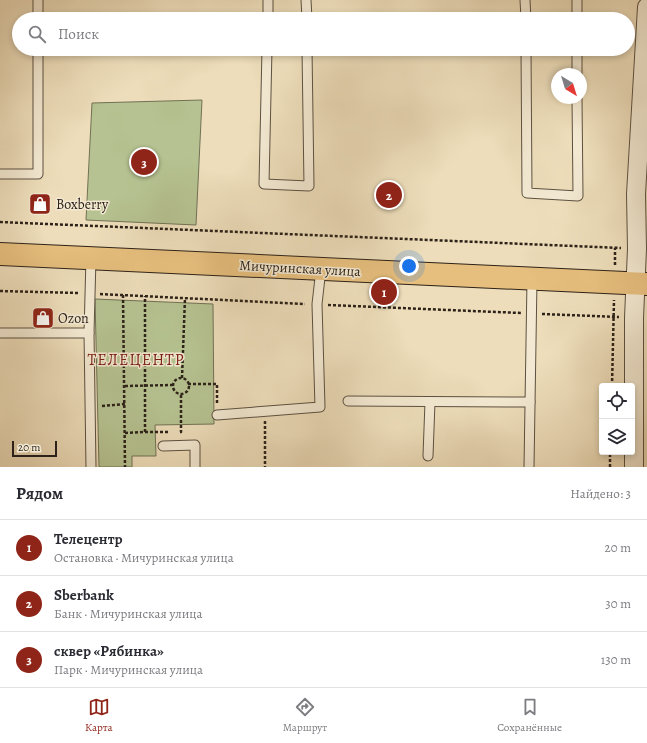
<!DOCTYPE html>
<html lang="ru">
<meta charset="utf-8">
<style>
body{margin:0;font-family:Alegreya,serif;background:#f2f2f3;color:#2b2b33}
.controls{position:absolute;right:12px;bottom:12px;display:grid;overflow:hidden;border-radius:4px;box-shadow:0 2px 6px #0003}
.controls button{width:36px;height:36px;display:grid;place-items:center;padding:0;border:0;border-bottom:1px solid #e1e1e2;background:#fff;color:#2b2b33;font:20px sans-serif}
.compass{position:absolute;left:551px;top:68px;width:36px;height:36px;border-radius:50%;background:#fff;box-shadow:0 2px 6px #0003;rotate:142deg}
.scale{position:absolute;left:12px;bottom:10px;width:45px;box-sizing:border-box;padding-left:4px;border:2px solid #2c2219;border-top:0;font-size:11px;line-height:14px;white-space:nowrap;color:#2c2219;-webkit-text-stroke:3px #f3e9d2;paint-order:stroke}
.you{position:absolute;left:409px;top:266px;width:14px;height:14px;margin:-10px;border:3px solid #fff;border-radius:50%;background:#1a73e8;box-shadow:0 0 0 6px #1a73e833}
.badge{display:grid;place-items:center;width:26px;height:26px;border-radius:50%;background:#8f2418;color:#fff;font-size:13px;font-weight:700}
.pin{position:absolute;translate:-50% -50%;border:2px solid #fff;box-shadow:0 1px 4px #0006}
.list{margin:0;padding:0;list-style:none}
h2{display:flex;justify-content:space-between;align-items:center;height:52px;margin:0;padding:0 16px;font-size:17px}
h2 small{font-size:13px;font-weight:400;color:#7c7c81}
.list li{display:grid;grid-template-columns:26px 1fr auto;gap:12px;align-items:center;box-sizing:border-box;height:56px;padding:0 16px;border-top:1px solid #e1e1e2}
.list b{display:block;font-size:15px;white-space:nowrap}
.list p{margin:0;font-size:13px;white-space:nowrap;color:#7c7c81}
.list em{font-size:13px;font-style:normal;color:#7c7c81}
.icon{flex:none;width:22px;height:22px;fill:none;stroke:currentColor;stroke-width:2;stroke-linecap:round;stroke-linejoin:round}
.map{position:relative;flex:none;width:647px;height:467px;overflow:hidden}
.search{position:absolute;background:#fff;box-shadow:0 2px 6px #0003;left:12px;right:12px;top:12px;height:44px;display:flex;align-items:center;gap:10px;box-sizing:border-box;padding:0 14px;border-radius:22px;color:#7c7c81;font-size:15px}
.sheet{height:220px;background:#fff}
nav{display:flex;justify-content:space-around;align-items:center;box-sizing:border-box;height:56px;border-top:1px solid #e1e1e2;background:#fff;font-size:11px;color:#7c7c81}
nav a{display:grid;justify-items:center;gap:2px}
nav .on{color:#8f2418}
.map>svg:first-child{display:block}
</style>
<div class="map">
<svg width="647" height="467" viewBox="0 0 647 467">
<rect width="100%" height="100%" fill="#edddba"/>
<filter id="stains"><feTurbulence type="fractalNoise" baseFrequency=".005" numOctaves="4"/><feColorMatrix values="0 0 0 0 .2 0 0 0 0 .09 0 0 0 0 .02 0 0 0 .5 -.17"/></filter>
<radialGradient id="worn" r=".72"><stop offset=".6" stop-color="#630" stop-opacity="0"/><stop offset="1" stop-color="#630" stop-opacity=".3"/></radialGradient>
<g fill="#b6c291" stroke="#717255">
<polygon points="202,100 196,225 86,220 92,103"/>
<polygon points="95,299 213,304 214,424 155,425 156,456 132,456 132,467 99,467"/>
</g>
<g fill="none" stroke-linecap="round" stroke-linejoin="round">
<g stroke="#5c5141" stroke-width="11">
<g id="lane">
<polyline points="38,0 38,19"/>
<polyline points="306,0 307,19"/>
<polyline points="525,0 526,19"/>
<polyline points="577,0 577,19"/>
<polyline points="268,19 268,0"/>
<polyline points="267,49 264,184 309,186 307,49"/>
<polyline points="526,49 527,193 578,196 577,98"/>
<polyline points="577,49 577,74"/>
<polyline points="0,174 38,174 38,49"/>
<polyline points="0,333 89,333"/>
<polyline points="348,401 530,402"/>
<polyline points="217,415 320,407 317,304 321,269"/>
<polyline points="163,446 195,445 195,467"/>
<polyline points="428,456 430,402"/>
<polyline points="91,467 89,333 91,258"/>
<polyline points="529,467 532,280"/>
</g>
</g>
<g stroke="#5c5141" stroke-width="20">
<polyline id="street" points="634,467 634,318 637,249 636,194 647,7"/>
</g>
<g stroke="#2c2219" stroke-width="24">
<polyline id="primary" points="0,254 647,284"/>
</g>
<g stroke="#2c2219" stroke-width="2.5" stroke-dasharray="3 2" stroke-linecap="butt">
<polyline points="0,222 621,248"/>
<polyline points="615,265 615,248"/>
<polyline points="0,291 79,293"/>
<polyline points="100,294 305,304"/>
<polyline points="123,295 125,467"/>
<polyline points="328,305 521,313"/>
<polyline points="542,314 619,317"/>
<polyline points="182,378 185,298"/>
<circle cx="181" cy="386" r="8"/>
<polyline points="188,384 217,384 217,404"/>
<polyline points="125,386 173,385"/>
<polyline points="612,386 614,300"/>
<polyline points="102,406 125,404"/>
<polyline points="265,421 265,467"/>
<polyline points="145,432 169,432"/>
<polyline points="180,432 181,432 181,394"/>
<polyline points="125,433 145,432 145,296"/>
<polyline points="610,467 610,452"/>
</g>
<use href="#lane" stroke="#f3e9d2" stroke-width="9"/>
<use href="#street" stroke="#f3e9d2" stroke-width="18"/>
<use href="#primary" stroke="#e6be7d" stroke-width="22"/>
</g>
<defs>
<g id="shop-square" transform="scale(1.15)"><rect x="-9" y="-9" width="18" height="18" rx="4" fill="#8f2418" stroke="#f3e9d2"/><path d="M-5-2.5h2.3a2.7 3.5 0 0 1 5.4 0H5L5.5 6h-11ZM-1.5-2.5h3a1.5 2.3 0 0 0-3 0Z" fill="#fff"/></g>
</defs>
<g fill-rule="evenodd">
<use href="#shop-square" x="40" y="204"/>
<use href="#shop-square" x="43" y="318"/>
</g>
<g text-anchor="middle" stroke-width="3" stroke-linejoin="round" paint-order="stroke">
<g font-size="14" fill="#2c2219" stroke="#f3e9d2" text-anchor="start">
<text x="56" y="209">Boxberry</text>
<text x="58" y="323">Ozon</text>
</g>
<g font-size="14" fill="#2c2219" stroke="#f3e9d2">
<text transform="translate(300 268) rotate(3)" y="5">Мичуринская улица</text>
</g>
<g font-size="16" letter-spacing="1" fill="#7a1f14" stroke="#f3e9d2">
<text x="136" y="365">ТЕЛЕЦЕНТР</text>
</g>
</g>
<rect width="100%" height="100%" filter="url(#stains)"/>
<rect width="100%" height="100%" fill="url(#worn)"/>
</svg>
<div class="controls">
<button><svg class="icon" aria-label="locate" viewBox="0 0 24 24"><circle cx="12" cy="12" r="6"/><path d="M12 2v4M12 18v4M2 12h4M18 12h4"/></svg></button>
<button><svg class="icon" aria-label="layers" viewBox="0 0 24 24"><path d="M12 4l9 5-9 5-9-5zM3 14l9 5 9-5"/></svg></button>
</div>
<svg class="compass" viewBox="-18 -18 36 36"><path d="M0-13l5 13h-10z" fill="#e53935"/><path d="M0 13l5-13h-10z" fill="#7c7c81"/></svg>
<div class="scale">20 m</div>
<div class="you"></div>
<div class="pin badge" style="left:384px;top:292px">1</div>
<div class="pin badge" style="left:389px;top:195px">2</div>
<div class="pin badge" style="left:144px;top:162px">3</div>
<div class="search"><svg class="icon" aria-label="search" viewBox="0 0 24 24"><circle cx="10" cy="10" r="6"/><path d="M15 15l6 6"/></svg>Поиск</div>
</div>
<section class="sheet">
<h2>Рядом<small>Найдено: 3</small></h2>
<ul class="list">
<li><span class="badge">1</span><div><b>Телецентр</b><p>Остановка · Мичуринская улица</p></div><em>20 m</em></li>
<li><span class="badge">2</span><div><b>Sberbank</b><p>Банк · Мичуринская улица</p></div><em>30 m</em></li>
<li><span class="badge">3</span><div><b>сквер «Рябинка»</b><p>Парк · Мичуринская улица</p></div><em>130 m</em></li>
</ul>
</section>
<nav>
<a class="on"><svg class="icon" aria-label="map" viewBox="0 0 24 24"><path d="M3 6l6-2 6 2 6-2v14l-6 2-6-2-6 2zM9 4v14M15 6v14"/></svg>Карта</a>
<a><svg class="icon" aria-label="directions" viewBox="0 0 24 24"><path d="M12 3l9 9-9 9-9-9zM9 14v-3h6M13 9l2 2-2 2"/></svg>Маршрут</a>
<a><svg class="icon" aria-label="saved" viewBox="0 0 24 24"><path d="M7 4h10v16l-5-4-5 4z"/></svg>Сохранённые</a>
</nav>
